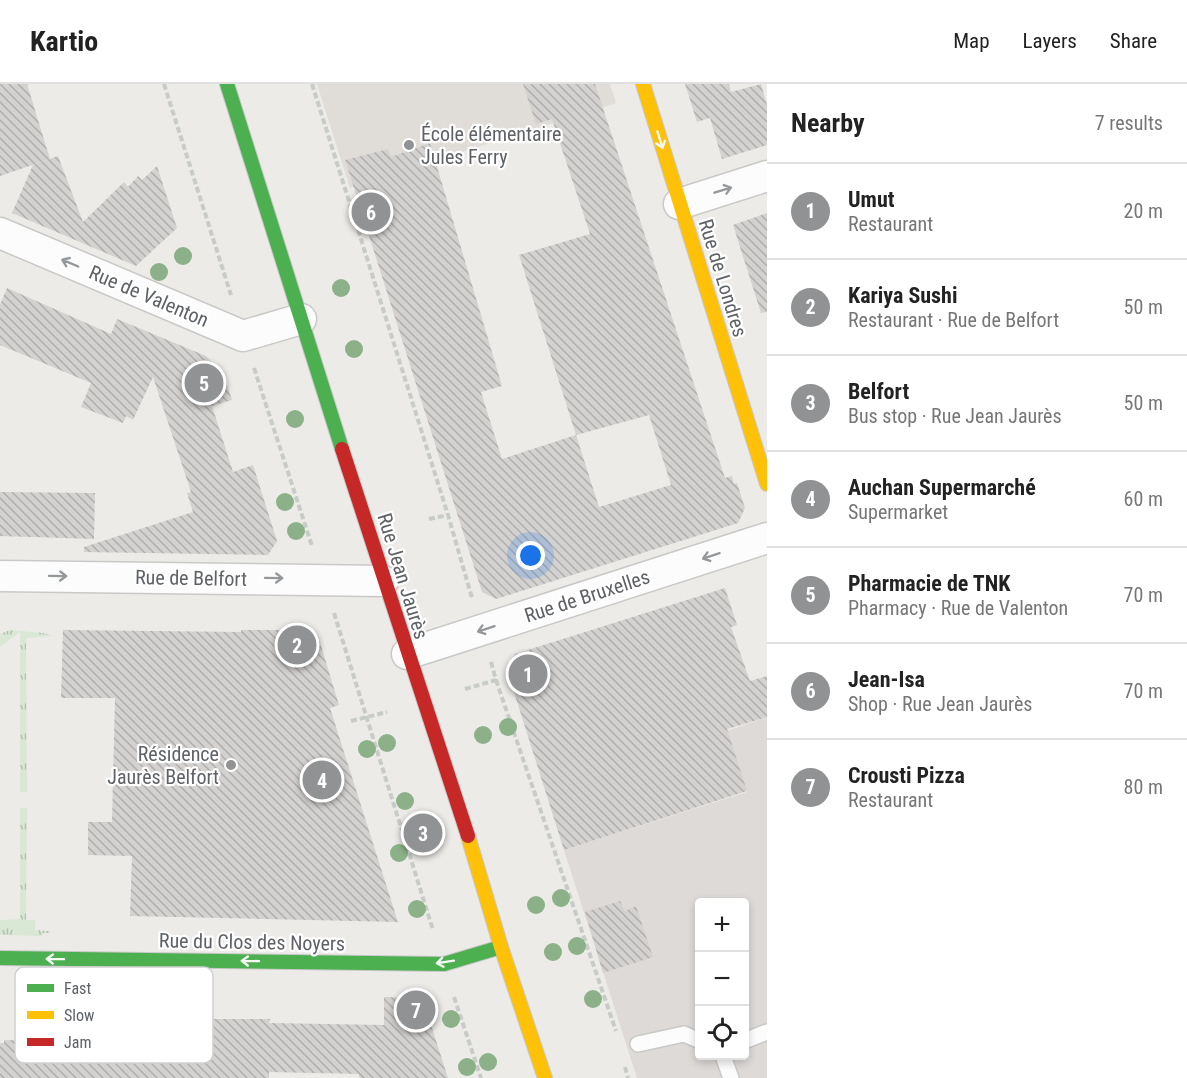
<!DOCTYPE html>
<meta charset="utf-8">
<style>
body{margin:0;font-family:"Roboto Condensed",sans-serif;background:#f6f6f6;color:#222}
.controls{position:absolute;right:18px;bottom:18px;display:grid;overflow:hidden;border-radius:6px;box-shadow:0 3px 9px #0003}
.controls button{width:54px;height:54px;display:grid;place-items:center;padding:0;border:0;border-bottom:2px solid #e0e0e0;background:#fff;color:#222;font:30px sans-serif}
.you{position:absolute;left:531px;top:472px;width:21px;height:21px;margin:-15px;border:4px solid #fff;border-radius:50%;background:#1a73e8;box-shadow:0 0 0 9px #1a73e833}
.badge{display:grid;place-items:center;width:39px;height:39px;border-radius:50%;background:#909294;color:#fff;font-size:20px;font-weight:700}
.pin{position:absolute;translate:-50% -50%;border:3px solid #fff;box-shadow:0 2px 6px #0006}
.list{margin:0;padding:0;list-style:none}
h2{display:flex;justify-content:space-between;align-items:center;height:78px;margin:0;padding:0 24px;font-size:26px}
h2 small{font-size:20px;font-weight:400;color:#767676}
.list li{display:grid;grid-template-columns:39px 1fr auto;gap:18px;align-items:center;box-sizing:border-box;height:96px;padding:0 24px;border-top:2px solid #e0e0e0}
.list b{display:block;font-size:22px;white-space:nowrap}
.list p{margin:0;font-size:20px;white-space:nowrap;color:#767676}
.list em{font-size:20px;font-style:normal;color:#767676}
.icon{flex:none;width:33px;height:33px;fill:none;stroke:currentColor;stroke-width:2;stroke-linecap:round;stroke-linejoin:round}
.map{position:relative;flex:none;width:767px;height:994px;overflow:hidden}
header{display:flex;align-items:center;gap:36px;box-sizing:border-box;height:84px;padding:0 30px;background:#fff;border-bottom:2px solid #e0e0e0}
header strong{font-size:28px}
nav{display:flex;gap:33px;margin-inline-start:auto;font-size:21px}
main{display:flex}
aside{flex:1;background:#fff}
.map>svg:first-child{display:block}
</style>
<header>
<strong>Kartio</strong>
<nav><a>Map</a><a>Layers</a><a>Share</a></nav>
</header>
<main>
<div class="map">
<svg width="767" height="994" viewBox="0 0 767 994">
<defs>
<pattern id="grass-tufts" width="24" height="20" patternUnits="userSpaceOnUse" patternTransform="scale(1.5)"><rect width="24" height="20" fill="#d9e8d4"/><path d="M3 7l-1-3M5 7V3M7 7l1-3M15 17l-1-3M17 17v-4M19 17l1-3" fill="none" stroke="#b3bfb0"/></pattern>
<pattern id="building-back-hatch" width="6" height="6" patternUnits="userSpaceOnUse" patternTransform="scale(1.5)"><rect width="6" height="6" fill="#d4d2d1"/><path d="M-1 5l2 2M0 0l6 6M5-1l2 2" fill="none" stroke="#afaead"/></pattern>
</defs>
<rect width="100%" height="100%" fill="#edebe8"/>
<path fill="#dddad8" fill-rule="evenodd" d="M767,633V994H637L564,766L747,708L727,647ZM700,818H744V972H700Z"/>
<polygon fill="#e0ddd8" points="317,0 610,0 616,19 350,104"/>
<g fill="url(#grass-tufts)">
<polygon points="10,546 44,549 53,552 26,554 27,708 20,708 20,548 0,563 0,550"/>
<polygon points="20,724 27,724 26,836 35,836 35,846 50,847 50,849 43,849 42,852 0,851 0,836 20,835"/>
</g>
<g fill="url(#building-back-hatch)" fill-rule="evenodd">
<polygon points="0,0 27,0 50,75 0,92"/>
<path d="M523,0H595L725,394L732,392L734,400L737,399L745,424L738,439L496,515L482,508L345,76L388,65L391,73L430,59L502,302L481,308L502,375L576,351L519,171L590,150L552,35L536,40ZM649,331L671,401L599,423L576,351Z"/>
<polygon points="685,0 729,0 731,8 761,0 767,21 767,61 722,75 710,34 697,38"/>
<polygon points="58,72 83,138 124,98 128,103 138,92 142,96 157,82 177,144 136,182 12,129 33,81"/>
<polygon points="767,129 767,228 761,229 733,141"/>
<polygon points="7,204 111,250 117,235 206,272 224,292 232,316 212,322 233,388 253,381 277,457 268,471 84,468 84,463 193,428 187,409 191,408 153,293 133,336 126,332 123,339 81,323 91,299 0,261 0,221"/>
<polygon points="0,408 95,409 94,455 0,452"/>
<polygon points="725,504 737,541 731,543 750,597 767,592 767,633 727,645 747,707 564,766 506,583 515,570"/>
<polygon points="304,542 308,555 318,552 339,621 330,624 398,838 130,832 132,772 88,771 88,738 112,738 115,614 61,614 63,546 241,548 241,546 292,546"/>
<polygon points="620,817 625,827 636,822 653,873 603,889 585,828"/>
<polygon points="384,913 411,914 425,922 448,994 359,994 359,990 269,988 269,994 0,994 0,959 4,959 4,956 63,957 64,942 158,943 158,937 202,938 203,935 270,935 269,939 384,941"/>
</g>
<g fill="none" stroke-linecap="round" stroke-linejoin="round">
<g stroke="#c9c9c8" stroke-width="18">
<g id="lane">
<polyline points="744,957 767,948"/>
<polyline points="638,960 684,950 700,957"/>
<polyline points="723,972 731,994"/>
</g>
</g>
<g stroke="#c9c9c8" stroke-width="33">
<g id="street">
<polyline points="679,120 767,92"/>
<polyline points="0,149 243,252 301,235"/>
<polyline points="0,492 383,497"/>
<polyline points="407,570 767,454"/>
</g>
</g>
<g stroke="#c7c8c7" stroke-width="16">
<g id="fast">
<polyline points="227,0 342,365"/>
<polyline points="0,874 444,880 501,863"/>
</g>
</g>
<g stroke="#c7c8c7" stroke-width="16">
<g id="slow">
<polyline points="643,0 767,400"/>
<polyline points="468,752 501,863 545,994"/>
</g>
</g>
<g stroke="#c7c8c7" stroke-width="16">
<polyline id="jam" points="342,365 468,752"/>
</g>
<g stroke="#c7ccc9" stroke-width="4" stroke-dasharray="6 3" stroke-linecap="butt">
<polyline points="164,0 231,211"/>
<polyline points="312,0 448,431"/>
<polyline points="254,284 312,462"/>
<polyline points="429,435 448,431 472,514"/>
<polyline points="334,529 433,846"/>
<polyline points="496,596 616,947"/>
<polyline points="465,605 496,596 491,578"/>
<polyline points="351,637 387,628"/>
<polyline points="454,913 481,994"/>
<polyline points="625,983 628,994"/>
</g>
<use href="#lane" stroke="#fcfcfc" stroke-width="15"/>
<use href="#street" stroke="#fcfcfc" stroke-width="30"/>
<use href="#fast" stroke="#4caf50" stroke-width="14"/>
<use href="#slow" stroke="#ffc107" stroke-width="14"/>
<use href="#jam" stroke="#c62828" stroke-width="14"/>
</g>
<g fill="#8cb188">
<circle cx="183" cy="172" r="9"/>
<circle cx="159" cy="188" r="9"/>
<circle cx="341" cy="204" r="9"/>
<circle cx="354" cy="265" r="9"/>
<circle cx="295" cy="335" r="9"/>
<circle cx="285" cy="418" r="9"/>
<circle cx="296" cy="447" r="9"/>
<circle cx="508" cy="643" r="9"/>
<circle cx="483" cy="651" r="9"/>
<circle cx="387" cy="659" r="9"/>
<circle cx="367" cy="665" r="9"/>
<circle cx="405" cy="717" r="9"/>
<circle cx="399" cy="769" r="9"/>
<circle cx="561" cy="814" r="9"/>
<circle cx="536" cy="821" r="9"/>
<circle cx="417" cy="825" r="9"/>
<circle cx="577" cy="862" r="9"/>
<circle cx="553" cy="868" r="9"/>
<circle cx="593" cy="915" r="9"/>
<circle cx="451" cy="935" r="9"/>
<circle cx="488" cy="978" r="9"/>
<circle cx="467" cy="983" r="9"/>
</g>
<defs><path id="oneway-shaft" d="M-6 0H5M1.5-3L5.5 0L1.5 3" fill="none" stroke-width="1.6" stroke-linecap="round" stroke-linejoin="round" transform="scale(1.5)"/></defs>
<g stroke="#f6fbf6">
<use href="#oneway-shaft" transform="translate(660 56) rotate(73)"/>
<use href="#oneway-shaft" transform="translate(55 875) rotate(-179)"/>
<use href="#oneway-shaft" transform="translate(250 877) rotate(-179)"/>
<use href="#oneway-shaft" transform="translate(445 878) rotate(171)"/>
</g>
<g stroke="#95989a">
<use href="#oneway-shaft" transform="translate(723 106) rotate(-17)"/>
<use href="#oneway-shaft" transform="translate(70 179) rotate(-157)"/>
<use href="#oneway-shaft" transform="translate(711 472) rotate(162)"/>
<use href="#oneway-shaft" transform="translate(58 492) rotate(1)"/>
<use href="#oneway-shaft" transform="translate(274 494) rotate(1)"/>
<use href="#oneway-shaft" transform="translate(486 545) rotate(162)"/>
</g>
<g fill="#909294" stroke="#fff" stroke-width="2">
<circle cx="409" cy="61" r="6"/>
<circle cx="231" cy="681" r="6"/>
</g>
<g text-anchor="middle" stroke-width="4.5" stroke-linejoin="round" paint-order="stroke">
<g font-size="20" fill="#5e6266" stroke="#fff" text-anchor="start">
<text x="421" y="57">École élémentaire<tspan x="421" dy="23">Jules Ferry</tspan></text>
<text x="219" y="677" text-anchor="end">Résidence<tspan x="219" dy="23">Jaurès Belfort</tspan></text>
</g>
<g font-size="20" fill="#5e6266" stroke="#fff">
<text transform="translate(723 194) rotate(73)" y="7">Rue de Londres</text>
<text transform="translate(149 212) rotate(23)" y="7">Rue de Valenton</text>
<text transform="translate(403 492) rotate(73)" y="7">Rue Jean Jaurès</text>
<text transform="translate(191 494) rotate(1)" y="7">Rue de Belfort</text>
<text transform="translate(587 512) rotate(-18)" y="7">Rue de Bruxelles</text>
<text transform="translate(252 858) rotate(1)" y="7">Rue du Clos des Noyers</text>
</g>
</g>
<rect x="15" y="883" width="198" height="96" rx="9" fill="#fff" stroke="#cfd0d1" stroke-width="1.5"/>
<rect x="27" y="900" width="27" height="8" fill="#4caf50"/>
<rect x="27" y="927" width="27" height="8" fill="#ffc107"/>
<rect x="27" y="954" width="27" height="8" fill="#c62828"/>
<g font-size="16" fill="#5e6266">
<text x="64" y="910">Fast</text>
<text x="64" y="937">Slow</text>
<text x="64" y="964">Jam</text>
</g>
</svg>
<div class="controls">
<button>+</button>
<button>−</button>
<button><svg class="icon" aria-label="locate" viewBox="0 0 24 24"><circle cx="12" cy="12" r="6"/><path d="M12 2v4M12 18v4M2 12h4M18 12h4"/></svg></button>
</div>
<div class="you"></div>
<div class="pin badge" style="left:528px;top:590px">1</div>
<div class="pin badge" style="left:297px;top:561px">2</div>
<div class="pin badge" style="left:423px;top:749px">3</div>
<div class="pin badge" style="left:322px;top:696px">4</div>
<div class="pin badge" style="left:204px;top:299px">5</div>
<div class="pin badge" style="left:371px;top:128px">6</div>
<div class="pin badge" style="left:416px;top:926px">7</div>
</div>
<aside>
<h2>Nearby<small>7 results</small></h2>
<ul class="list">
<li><span class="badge">1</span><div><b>Umut</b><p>Restaurant</p></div><em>20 m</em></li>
<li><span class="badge">2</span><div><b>Kariya Sushi</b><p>Restaurant · Rue de Belfort</p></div><em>50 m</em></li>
<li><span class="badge">3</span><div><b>Belfort</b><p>Bus stop · Rue Jean Jaurès</p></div><em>50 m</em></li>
<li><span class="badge">4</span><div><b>Auchan Supermarché</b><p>Supermarket</p></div><em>60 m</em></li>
<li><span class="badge">5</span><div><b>Pharmacie de TNK</b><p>Pharmacy · Rue de Valenton</p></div><em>70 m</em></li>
<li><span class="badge">6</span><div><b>Jean-Isa</b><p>Shop · Rue Jean Jaurès</p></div><em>70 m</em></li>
<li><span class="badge">7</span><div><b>Crousti Pizza</b><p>Restaurant</p></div><em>80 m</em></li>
</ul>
</aside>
</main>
